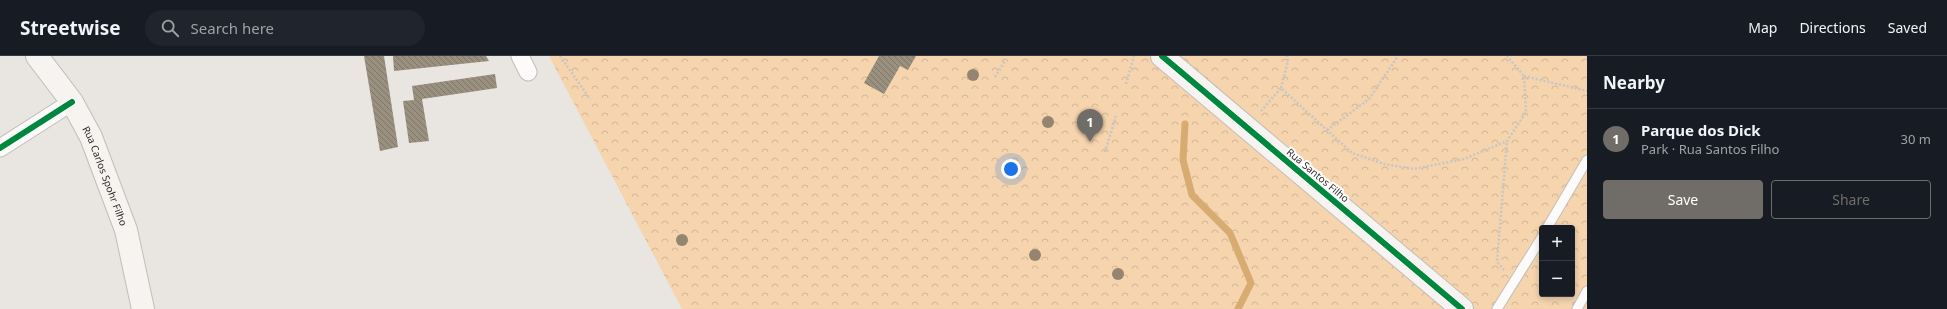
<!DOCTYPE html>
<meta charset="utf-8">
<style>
body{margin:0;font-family:"Noto Sans",sans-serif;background:#20242c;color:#f1f3f6}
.controls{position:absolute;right:12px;bottom:12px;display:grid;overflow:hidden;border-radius:4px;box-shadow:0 2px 6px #0003}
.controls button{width:36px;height:36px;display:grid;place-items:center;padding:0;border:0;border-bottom:1px solid #363941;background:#171b24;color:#f1f3f6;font:20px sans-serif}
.you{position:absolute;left:1011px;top:113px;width:14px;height:14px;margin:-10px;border:3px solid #fff;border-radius:50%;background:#1a73e8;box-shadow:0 0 0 6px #1a73e833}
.badge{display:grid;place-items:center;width:26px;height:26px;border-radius:50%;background:#706d68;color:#fff;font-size:13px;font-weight:700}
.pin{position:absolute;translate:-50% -33px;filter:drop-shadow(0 1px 2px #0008)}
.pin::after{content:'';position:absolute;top:21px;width:14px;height:12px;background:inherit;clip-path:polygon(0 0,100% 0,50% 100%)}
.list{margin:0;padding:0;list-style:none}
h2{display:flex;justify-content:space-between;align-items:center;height:52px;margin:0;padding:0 16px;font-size:17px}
h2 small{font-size:13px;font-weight:400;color:#9ea1a6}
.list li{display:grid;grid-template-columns:26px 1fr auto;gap:12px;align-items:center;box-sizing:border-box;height:60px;padding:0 16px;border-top:1px solid #363941}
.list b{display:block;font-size:15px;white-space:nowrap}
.list p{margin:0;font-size:13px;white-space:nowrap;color:#9ea1a6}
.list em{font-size:13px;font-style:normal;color:#9ea1a6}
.actions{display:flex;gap:8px;padding:12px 16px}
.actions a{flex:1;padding:9px 0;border:1px solid #706d68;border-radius:4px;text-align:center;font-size:14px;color:#706d68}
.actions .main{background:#706d68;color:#fff}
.icon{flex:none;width:22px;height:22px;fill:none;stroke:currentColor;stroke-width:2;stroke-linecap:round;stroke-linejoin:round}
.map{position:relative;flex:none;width:1587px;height:253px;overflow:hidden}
header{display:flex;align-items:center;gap:24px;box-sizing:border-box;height:56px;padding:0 20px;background:#171b24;border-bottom:1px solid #363941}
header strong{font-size:19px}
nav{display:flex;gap:22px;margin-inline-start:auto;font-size:14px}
.search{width:280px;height:36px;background:#20242c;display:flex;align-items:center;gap:10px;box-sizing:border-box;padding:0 14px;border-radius:22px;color:#9ea1a6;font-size:15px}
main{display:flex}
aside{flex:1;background:#171b24}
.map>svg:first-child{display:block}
</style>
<header>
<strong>Streetwise</strong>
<div class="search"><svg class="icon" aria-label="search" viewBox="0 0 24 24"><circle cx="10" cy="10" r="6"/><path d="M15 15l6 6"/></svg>Search here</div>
<nav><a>Map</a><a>Directions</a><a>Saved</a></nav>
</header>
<main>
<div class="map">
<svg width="1587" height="253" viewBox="0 0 1587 253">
<defs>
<pattern id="forest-crowns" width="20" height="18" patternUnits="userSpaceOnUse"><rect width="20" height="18" fill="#f5d4ae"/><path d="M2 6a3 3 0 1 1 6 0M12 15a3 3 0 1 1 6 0" fill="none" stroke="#d2b696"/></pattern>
<pattern id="building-back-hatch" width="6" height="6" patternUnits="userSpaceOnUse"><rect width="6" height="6" fill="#9a9080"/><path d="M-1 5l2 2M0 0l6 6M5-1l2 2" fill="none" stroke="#7e7669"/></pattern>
</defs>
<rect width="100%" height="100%" fill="#e9e5e0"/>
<path fill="url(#forest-crowns)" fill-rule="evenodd" d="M549,0H1587V253H682ZM1542,172H1572V238H1542Z"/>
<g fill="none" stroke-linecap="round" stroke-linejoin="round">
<polyline stroke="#d8ab72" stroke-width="7" points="1185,68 1183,104 1192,139 1230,177 1251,227 1238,253"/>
</g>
<g fill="url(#building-back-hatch)">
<polygon points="364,0 384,0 398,91 380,95"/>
<polygon points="393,0 486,0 489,5 394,15"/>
<polygon points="879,0 916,0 908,14 900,10 884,38 864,27"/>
<polygon points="495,18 497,32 422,43 429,85 409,87 403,45 414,44 412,30"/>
</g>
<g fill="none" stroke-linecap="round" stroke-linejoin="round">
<g stroke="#c1beba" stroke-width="11">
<g id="lane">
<polyline points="1547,172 1587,104"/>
<polyline points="1497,253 1542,181"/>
<polyline points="1577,253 1587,235"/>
</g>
</g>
<g stroke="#c1beba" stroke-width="19">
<g id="street">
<polyline points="520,0 528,16"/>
<polyline points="0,92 72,46"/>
</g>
</g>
<g stroke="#c1beba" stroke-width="24">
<g id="secondary">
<path id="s1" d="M37,0L72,46L91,81L126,174L143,253"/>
<polyline points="1162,0 1462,253"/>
</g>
</g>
<g stroke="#c7c6c5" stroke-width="2.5" stroke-dasharray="2 2" stroke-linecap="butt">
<polyline points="560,0 590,43"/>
<polyline points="1586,0 1587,0"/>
<polyline points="1524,20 1587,35"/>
<polyline points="995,21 1005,5"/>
<polyline points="1126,28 1134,0"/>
<polyline points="1281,32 1288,5 1287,0"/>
<polyline points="1261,55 1281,32 1352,97 1384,108 1414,113 1464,103 1507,85 1526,56 1524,20 1507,0"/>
<polyline points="1327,74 1369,43 1398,0"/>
<polyline points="1105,96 1116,60"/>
<polyline points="1504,214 1497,206 1507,85"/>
</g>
<use href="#lane" stroke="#fcfbfa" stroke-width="9"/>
<use href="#street" stroke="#fcfbfa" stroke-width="17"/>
<use href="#secondary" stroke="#f6f3f0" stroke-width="22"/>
<g stroke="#fff" stroke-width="8">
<g id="cycleway">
<polyline points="1162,0 1462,253"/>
<polyline points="0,92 72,46"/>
</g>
</g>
<use href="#cycleway" stroke="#00873e" stroke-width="6"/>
</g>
<g fill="#958570">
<circle cx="973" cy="19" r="6"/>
<circle cx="1048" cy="66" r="6"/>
<circle cx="682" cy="184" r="6"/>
<circle cx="1035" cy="199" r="6"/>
<circle cx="1118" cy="218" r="6"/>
</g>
<g text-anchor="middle" stroke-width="4" stroke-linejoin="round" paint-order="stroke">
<g font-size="10" fill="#2f2c28" stroke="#fff">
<text transform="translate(1318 119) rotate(40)" y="4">Rua Santos Filho</text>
<text dy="4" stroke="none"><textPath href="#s1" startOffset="139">Rua Carlos Spohr Filho</textPath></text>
</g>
</g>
</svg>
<div class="controls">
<button>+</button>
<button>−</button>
</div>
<div class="you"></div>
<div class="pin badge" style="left:1090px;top:86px">1</div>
</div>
<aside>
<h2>Nearby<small></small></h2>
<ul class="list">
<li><span class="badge">1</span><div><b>Parque dos Dick</b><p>Park · Rua Santos Filho</p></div><em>30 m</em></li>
</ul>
<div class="actions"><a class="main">Save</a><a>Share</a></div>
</aside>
</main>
